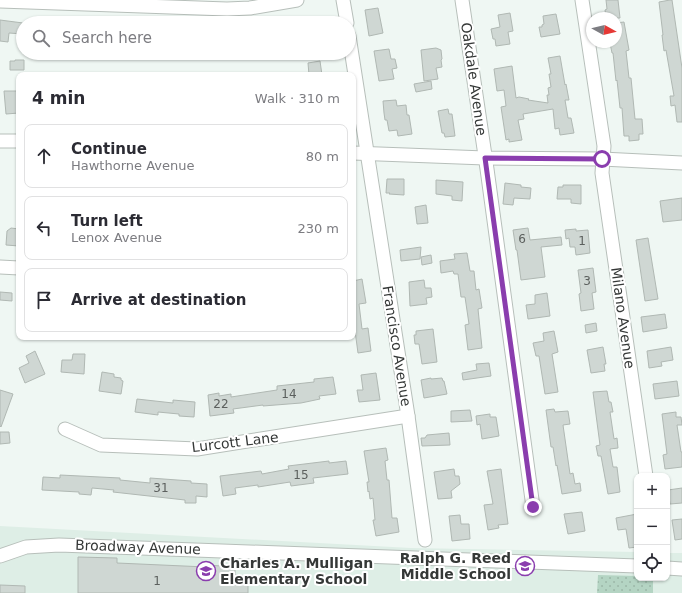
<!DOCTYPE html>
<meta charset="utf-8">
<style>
body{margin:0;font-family:"DejaVu Sans",sans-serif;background:#f7f7f7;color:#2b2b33}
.controls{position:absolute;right:12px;bottom:12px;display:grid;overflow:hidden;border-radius:8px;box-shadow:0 1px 3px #0004}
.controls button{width:36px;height:36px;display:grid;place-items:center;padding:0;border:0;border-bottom:1px solid #e1e1e2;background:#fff;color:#2b2b33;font:20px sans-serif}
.compass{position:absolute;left:586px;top:12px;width:36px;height:36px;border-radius:50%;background:#fff;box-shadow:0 1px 3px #0004;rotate:98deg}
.stop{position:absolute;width:12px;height:12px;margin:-9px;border:3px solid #8a3dae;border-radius:50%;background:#fff}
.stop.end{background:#8a3dae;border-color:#fff;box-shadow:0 1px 4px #0008}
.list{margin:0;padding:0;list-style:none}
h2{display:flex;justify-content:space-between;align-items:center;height:52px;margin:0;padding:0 16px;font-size:17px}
h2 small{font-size:13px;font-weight:400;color:#7c7c81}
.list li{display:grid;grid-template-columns:26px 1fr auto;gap:12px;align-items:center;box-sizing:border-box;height:64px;margin:0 8px 8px;padding:0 8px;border:1px solid #e1e1e2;border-radius:8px}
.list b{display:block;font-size:15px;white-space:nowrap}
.list p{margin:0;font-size:13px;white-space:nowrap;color:#7c7c81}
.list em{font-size:13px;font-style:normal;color:#7c7c81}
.icon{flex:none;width:22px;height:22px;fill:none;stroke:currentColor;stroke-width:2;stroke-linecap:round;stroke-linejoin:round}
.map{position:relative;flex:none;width:682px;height:593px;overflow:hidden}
.search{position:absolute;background:#fff;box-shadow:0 1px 3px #0004;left:16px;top:16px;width:340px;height:44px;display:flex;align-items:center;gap:10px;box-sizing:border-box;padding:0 14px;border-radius:22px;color:#7c7c81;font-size:15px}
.panel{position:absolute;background:#fff;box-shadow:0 1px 3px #0004;left:16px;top:72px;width:340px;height:268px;border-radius:8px}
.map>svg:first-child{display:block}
</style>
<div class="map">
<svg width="682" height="593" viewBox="0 0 682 593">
<defs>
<pattern id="park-dots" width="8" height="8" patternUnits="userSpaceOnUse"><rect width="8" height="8" fill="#b4d4c3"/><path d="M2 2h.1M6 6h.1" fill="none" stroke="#9bb7a8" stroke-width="1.8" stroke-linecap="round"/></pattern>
</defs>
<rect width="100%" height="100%" fill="#eff7f3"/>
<polygon fill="#deeee6" points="0,526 411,548 637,552 637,578 667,578 667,553 682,553 682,593 0,593"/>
<polygon fill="url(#park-dots)" points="598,575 637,576 637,578 651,578 653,580 653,593 597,593"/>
<g fill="#cfd7d3" stroke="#b0b8b3">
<polygon points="606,0 618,0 620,18 606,18 605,10 607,9"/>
<polygon points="670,0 672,0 682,68 682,122 677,122 675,105 671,106 670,96 674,96 666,50 664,51 662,35 663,35 659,2"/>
<polygon points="378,8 383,33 369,36 365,10"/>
<polygon points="510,13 513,31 508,32 510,44 496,46 495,39 493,39 491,29 500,27 498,15"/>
<polygon points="556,14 560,34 541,37 539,27 542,27 542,25 544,24 543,16"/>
<polygon points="0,20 23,23 23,34 9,33 8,42 0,41"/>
<polygon points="624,22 629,50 626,51 629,78 631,78 635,119 642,119 643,134 639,134 639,140 629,141 629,136 624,136 622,108 620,108 617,80 616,81 613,53 612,53 610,43 616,42 616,23"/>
<polygon points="436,48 441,50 442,59 441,60 442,67 436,68 438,79 424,81 421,50"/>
<polygon points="389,49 391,59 395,59 397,68 392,69 394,79 379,81 374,51"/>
<polygon points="560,56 565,85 566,84 569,100 565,100 568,118 571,118 574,133 560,135 559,128 555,129 553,109 523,114 524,119 518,120 522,140 509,142 509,139 506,140 501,107 506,106 504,90 497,91 494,69 512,66 516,98 519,97 529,99 528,100 548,103 547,95 549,95 548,88 551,87 549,74 551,74 548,58"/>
<polygon points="15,60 24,60 24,70 10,70 10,61 15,61"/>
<polygon points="320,61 322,75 309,75 308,63"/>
<polygon points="431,81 432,89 416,92 414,84"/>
<polygon points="4,91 18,91 19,113 6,114"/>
<polygon points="396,100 397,106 406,105 407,115 409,115 412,134 398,136 397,130 389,131 387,120 385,120 384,113 383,101"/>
<polygon points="448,109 449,114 452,114 455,136 445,137 444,133 442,133 438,111"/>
<polygon points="387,179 404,179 404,195 389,194 390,193 386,193"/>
<polygon points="436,180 463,182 462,201 452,200 452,196 436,194"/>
<polygon points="505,183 521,185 521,187 531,188 530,199 514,198 513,205 503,204"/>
<polygon points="563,185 581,185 581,204 571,203 571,199 557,199 558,187 563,187"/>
<polygon points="682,198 682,220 663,222 660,201"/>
<polygon points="426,205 428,223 417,224 415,207"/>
<polygon points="11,228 19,229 19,246 6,245 7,231"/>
<polygon points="528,228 530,240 561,237 562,245 541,247 545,277 521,280 517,250 516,250 513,230"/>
<polygon points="576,229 576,231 588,230 590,253 576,255 575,247 570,247 569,238 566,239 565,230"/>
<polygon points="648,238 658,299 645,301 636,240"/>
<polygon points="421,247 420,259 401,261 400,250"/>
<polygon points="467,253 470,271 474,271 476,290 479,289 482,308 478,309 482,348 468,350 465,325 469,324 465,297 461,297 458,274 454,274 453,271 441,273 440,261 455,259 454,254"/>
<polygon points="431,255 432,263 422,265 421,257"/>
<polygon points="593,268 596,292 592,293 594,309 581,311 579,294 581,293 578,270"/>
<polygon points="362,279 366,303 359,304 362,329 368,328 371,351 358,353 353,316 353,281"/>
<polygon points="424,280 425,288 431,288 432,297 426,298 427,304 410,306 409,282"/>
<polygon points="0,292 12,293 12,301 0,300"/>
<polygon points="547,293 550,316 528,319 526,305 535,304 535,295"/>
<polygon points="665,314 667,328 643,332 641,317"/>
<polygon points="596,323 597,331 586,333 585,325"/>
<polygon points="433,329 437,362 422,364 419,344 415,344 414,335 416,335 416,331"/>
<polygon points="554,331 558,352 552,354 558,392 545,394 539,356 536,356 533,343 544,341 543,333"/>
<polygon points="603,347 606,364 604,364 605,371 591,373 587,350"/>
<polygon points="671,347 673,360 661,362 662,366 649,368 647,351"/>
<polygon points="35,351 45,374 25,383 19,368 29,363 26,356"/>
<polygon points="73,354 85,354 84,374 61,372 62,360 72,360"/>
<polygon points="489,363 491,376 463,380 462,373 477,370 476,364"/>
<polygon points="102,372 114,374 114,377 121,378 121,380 123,381 121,394 99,391"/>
<polygon points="376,373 380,400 359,402 357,390 363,390 361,375"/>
<polygon points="333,377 336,394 319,396 320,399 301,403 263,406 263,405 233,409 234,413 210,416 208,395 219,393 219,396 231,394 231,397 277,390 277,386 314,382 314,379"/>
<polygon points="431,378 431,379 442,378 443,381 444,381 447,394 424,398 421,380"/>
<polygon points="677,381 679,396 655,399 653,384"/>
<polygon points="0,390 13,394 1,427 0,426"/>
<polygon points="607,391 609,402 611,402 613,412 610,412 614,439 617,438 618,448 610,449 613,467 617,467 620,492 608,494 601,456 598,456 596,446 600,445 593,392"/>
<polygon points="137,399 173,403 173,400 195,402 194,417 179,416 179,414 158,412 158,415 135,412"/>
<polygon points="554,409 555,412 568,411 570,424 563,425 570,474 573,473 575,484 580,483 581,491 562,494 557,465 556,466 553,447 551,447 546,410"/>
<polygon points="470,410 472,421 451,422 451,411"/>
<polygon points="676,412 676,417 681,417 682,425 677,425 681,452 682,452 682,467 665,469 663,455 667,454 662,414"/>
<polygon points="490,414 490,417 496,417 499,436 482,439 480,424 477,425 476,416"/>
<polygon points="0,432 9,432 10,443 0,444"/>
<polygon points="449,433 450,445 422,446 421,438 425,438 427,435"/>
<polygon points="386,448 388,460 385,461 387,480 389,480 392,518 397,518 399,532 376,536 373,520 375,520 373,498 370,499 369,491 368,492 367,482 369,482 364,451"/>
<polygon points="329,461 329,463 346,461 348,474 313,478 314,483 291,486 290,482 258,487 258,485 235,488 236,494 223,496 220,476 261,471 262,474 289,469 288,466"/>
<polygon points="454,469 455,476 459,476 460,484 451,491 452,498 438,499 434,472"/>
<polygon points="501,469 508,524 498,525 499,528 488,530 484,505 493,504 487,471"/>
<polygon points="60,475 120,478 120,480 150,483 150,478 191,481 191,483 207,484 207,497 196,496 196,503 185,503 185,500 113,492 114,490 92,488 91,495 79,494 79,492 42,490 43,477 60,478"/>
<polygon points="682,488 682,503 670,504 668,490"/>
<polygon points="582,512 585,531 568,534 564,514"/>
<polygon points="637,514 637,547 629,548 626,529 618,530 616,518"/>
<polygon points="460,515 461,524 469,524 470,539 452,541 449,516"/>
<polygon points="682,519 682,539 675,540 672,520"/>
<polygon points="78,557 117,558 117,563 206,567 207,565 235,567 235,575 248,576 248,593 78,593"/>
<polygon points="0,585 25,586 25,593 0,593"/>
</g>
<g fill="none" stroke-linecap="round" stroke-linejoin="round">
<g stroke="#b7bfba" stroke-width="15">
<g id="minor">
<polyline points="343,0 347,23"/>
<polyline points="462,0 487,169 533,507"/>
<polyline points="582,0 604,146 602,173 646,476"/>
<polyline points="0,1 227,9 250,8 297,0"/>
<polyline points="349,36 408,416 425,540"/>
<polyline points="0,141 19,141"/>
<polyline points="353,153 485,158 602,159 682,163"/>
<polyline points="0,267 19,268"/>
<polyline points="65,429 101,445 197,449 408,416"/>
<polyline points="0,556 26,547 59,545 637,566"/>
<polyline points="667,568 682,569"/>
</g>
</g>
<use href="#minor" stroke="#fff" stroke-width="13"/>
</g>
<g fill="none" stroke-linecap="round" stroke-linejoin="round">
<polyline stroke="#8a3dae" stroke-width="5" points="533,507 485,158 602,159"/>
</g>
<defs>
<g id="school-ring" transform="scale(1)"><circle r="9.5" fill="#fff" stroke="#8a3dae" stroke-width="1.5"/><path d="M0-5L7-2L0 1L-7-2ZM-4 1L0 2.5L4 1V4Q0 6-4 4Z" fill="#8a3dae"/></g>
</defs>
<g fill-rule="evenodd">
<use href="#school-ring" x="525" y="566"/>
<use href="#school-ring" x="206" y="571"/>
</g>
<g text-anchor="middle" stroke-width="4" stroke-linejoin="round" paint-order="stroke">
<g font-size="12" fill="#5c605e">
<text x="522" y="243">6</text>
<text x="582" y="245">1</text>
<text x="587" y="285">3</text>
<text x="289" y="398">14</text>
<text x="221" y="408">22</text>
<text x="301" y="479">15</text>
<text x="161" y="492">31</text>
<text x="157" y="585">1</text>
</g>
<g font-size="14" fill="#353837" stroke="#fff">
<text transform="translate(474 79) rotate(82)" y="5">Oakdale Avenue</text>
<text transform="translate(623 318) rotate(82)" y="5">Milano Avenue</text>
<text transform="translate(397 346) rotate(81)" y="5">Francisco Avenue</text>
<text transform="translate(235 442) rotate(-7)" y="5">Lurcott Lane</text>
<text transform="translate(138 547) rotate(2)" y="5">Broadway Avenue</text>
</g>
<g font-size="14" font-weight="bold" fill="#353837" stroke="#fff" text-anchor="end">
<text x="511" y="563">Ralph G. Reed<tspan x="511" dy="16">Middle School</tspan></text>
<text x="220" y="568" text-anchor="start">Charles A. Mulligan<tspan x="220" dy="16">Elementary School</tspan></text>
</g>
</g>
</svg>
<div class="controls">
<button>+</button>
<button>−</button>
<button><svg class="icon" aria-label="locate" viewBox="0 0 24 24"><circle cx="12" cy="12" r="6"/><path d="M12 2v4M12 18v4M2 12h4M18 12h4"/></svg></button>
</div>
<svg class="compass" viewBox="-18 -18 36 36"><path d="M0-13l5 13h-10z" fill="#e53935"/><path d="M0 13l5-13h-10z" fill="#7c7c81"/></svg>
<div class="stop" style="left:602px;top:159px"></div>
<div class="stop end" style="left:533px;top:507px"></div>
<div class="search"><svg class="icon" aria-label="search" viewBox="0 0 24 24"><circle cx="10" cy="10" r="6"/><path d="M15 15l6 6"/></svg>Search here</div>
<section class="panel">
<h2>4 min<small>Walk · 310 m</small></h2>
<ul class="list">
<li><svg class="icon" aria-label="ahead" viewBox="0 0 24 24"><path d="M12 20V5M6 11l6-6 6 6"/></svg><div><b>Continue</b><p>Hawthorne Avenue</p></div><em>80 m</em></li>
<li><svg class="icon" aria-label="left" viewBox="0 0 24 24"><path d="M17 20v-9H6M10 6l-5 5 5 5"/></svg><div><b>Turn left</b><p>Lenox Avenue</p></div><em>230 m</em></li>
<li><svg class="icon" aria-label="arrive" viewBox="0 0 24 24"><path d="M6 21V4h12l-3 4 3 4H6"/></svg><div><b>Arrive at destination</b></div></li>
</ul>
</section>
</div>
